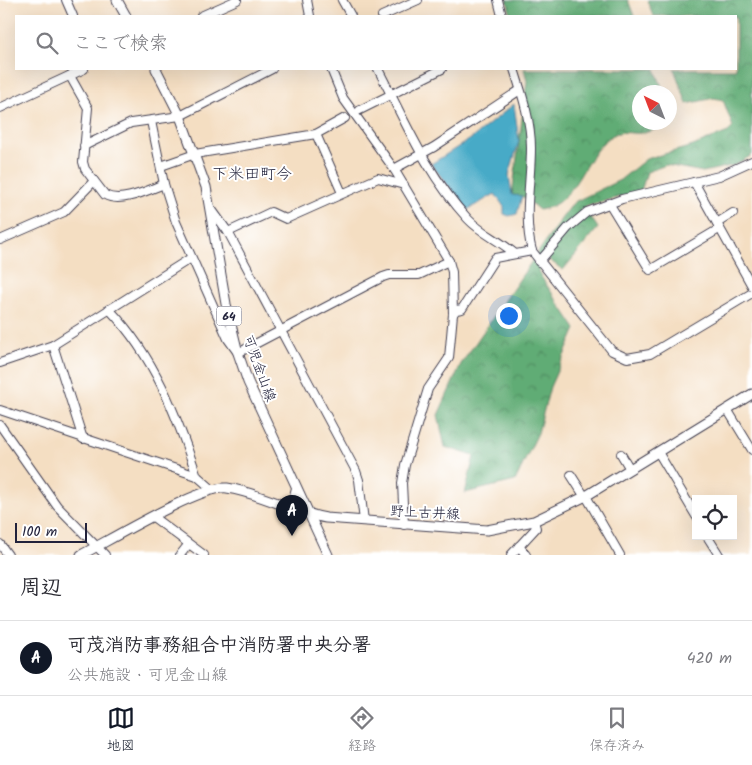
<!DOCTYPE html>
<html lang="ja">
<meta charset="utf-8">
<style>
body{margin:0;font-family:Kalam,"Klee One",sans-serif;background:#f7f7f7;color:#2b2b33}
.controls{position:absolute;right:15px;bottom:15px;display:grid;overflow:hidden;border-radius:0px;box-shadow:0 5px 20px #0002}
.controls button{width:45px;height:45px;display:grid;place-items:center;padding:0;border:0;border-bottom:1px solid #e1e1e2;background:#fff;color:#2b2b33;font:25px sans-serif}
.compass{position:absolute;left:632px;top:85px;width:45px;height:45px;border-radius:50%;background:#fff;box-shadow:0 5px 20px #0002;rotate:318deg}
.scale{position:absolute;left:15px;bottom:12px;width:72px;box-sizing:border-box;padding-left:5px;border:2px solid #22223b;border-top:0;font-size:14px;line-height:18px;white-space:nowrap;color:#22223b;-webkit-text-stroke:4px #fff;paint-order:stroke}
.you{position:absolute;left:508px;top:315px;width:18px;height:18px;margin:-12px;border:4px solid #fff;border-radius:50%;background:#1a73e8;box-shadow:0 0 0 8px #1a73e833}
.badge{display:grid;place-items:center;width:32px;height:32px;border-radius:50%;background:#111827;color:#fff;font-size:16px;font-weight:700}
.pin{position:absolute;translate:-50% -41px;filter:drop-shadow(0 1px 2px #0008)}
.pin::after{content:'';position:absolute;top:26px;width:18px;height:15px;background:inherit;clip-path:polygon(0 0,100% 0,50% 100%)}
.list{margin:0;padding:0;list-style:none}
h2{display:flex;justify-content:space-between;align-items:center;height:65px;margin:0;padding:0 20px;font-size:21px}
h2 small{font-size:16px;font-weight:400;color:#7c7c81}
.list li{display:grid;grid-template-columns:32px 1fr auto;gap:15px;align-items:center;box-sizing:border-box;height:75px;padding:0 20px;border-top:1px solid #e1e1e2}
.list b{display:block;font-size:19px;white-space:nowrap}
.list p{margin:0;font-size:16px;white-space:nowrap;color:#7c7c81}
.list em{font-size:16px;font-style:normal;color:#7c7c81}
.icon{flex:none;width:28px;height:28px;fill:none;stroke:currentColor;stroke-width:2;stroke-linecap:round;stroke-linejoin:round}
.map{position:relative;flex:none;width:752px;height:555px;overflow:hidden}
.search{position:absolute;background:#fff;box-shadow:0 5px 20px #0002;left:15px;right:15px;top:15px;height:55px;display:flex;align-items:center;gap:12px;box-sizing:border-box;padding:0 18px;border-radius:0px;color:#7c7c81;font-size:19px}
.sheet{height:140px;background:#fff}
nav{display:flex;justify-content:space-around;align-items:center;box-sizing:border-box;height:70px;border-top:1px solid #e1e1e2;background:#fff;font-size:14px;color:#7c7c81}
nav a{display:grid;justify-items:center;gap:2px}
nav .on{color:#111827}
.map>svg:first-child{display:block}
</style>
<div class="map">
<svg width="752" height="555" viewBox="0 0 752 555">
<defs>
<pattern id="forest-crowns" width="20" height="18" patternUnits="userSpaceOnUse" patternTransform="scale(1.25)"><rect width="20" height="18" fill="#60ac75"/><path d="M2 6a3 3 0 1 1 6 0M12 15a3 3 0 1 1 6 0" fill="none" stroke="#4f8c61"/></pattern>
</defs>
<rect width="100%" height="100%" fill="#fff"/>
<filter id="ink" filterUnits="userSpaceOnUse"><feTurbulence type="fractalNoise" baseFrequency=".02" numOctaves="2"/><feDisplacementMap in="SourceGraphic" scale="10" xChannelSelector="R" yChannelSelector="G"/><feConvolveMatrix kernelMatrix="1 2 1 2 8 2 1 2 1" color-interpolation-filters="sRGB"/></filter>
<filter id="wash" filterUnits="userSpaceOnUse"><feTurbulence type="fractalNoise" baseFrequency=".0096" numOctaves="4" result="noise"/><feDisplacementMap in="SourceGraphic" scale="20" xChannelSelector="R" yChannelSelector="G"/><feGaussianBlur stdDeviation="1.12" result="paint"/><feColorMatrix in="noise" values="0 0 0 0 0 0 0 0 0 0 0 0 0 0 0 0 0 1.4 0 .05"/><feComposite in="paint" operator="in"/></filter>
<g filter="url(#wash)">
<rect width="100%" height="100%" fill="#f4dec2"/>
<g fill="url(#forest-crowns)" stroke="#416758">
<polygon points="507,0 628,0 634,16 511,16"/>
<polygon points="647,0 752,0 752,155 735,165 703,172 666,165 647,172 641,191 584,207 598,228 563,270 548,259 538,272 576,329 550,387 538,433 515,481 465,493 474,456 445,447 438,415 461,364 561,219 574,202 620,180 646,159 693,146 728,132 733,127 723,100 714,98 687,104 674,69 736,69 736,16 653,16"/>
<path d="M524,69H655L664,92H640V122H670V106L672,119L669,124C660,127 649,133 640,133C631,134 621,130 613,135C583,152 578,205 539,210L524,197L512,195L527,81Z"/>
</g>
<polygon fill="#47aac7" stroke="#346681" points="514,104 519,141 509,175 512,195 522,196 517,214 509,216 504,214 504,207 495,194 467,210 431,164 472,138"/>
</g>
<g filter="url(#ink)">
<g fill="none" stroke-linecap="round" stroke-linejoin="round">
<g stroke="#423e4f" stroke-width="10">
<g id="minor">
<polyline points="66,0 73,16"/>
<polyline points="307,0 310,16"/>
<polyline points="342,0 351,16"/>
<polyline points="498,0 502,16"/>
<polyline points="201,16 237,0"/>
<polyline points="382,16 418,0"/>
<polyline points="331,69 343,98 394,169 449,261 452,272 453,314 449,358 428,389 405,465 402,483 404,525"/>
<path d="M378,69C406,123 426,173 468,219C481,233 499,240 514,253"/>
<path d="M514,69C522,94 531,121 531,148C531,183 523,217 532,251L612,351L627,358L650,354L752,293"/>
<path d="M70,76L88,108L83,162L85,169L105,195C121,204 148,190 164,184"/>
<polyline points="0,108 84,69"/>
<polyline points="360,110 442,69"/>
<polyline points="151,121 164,184 176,222 228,339 238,353 383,277 389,275 419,275 449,261"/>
<polyline points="316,134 342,193"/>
<polyline points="84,146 131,123 180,116 272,69"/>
<polyline points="161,166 195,154 316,134 345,118"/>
<polyline points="394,169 434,147 520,90"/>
<polyline points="694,182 752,286"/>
<polyline points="609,203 650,270 719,229"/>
<polyline points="210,207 228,232 356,471 359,480 364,521"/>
<polyline points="717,223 733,213"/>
<polyline points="228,232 271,212 286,219 378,178 404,185"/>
<polyline points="0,240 64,212 94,181"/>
<polyline points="539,262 568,228 587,212 622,199 719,176 752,161"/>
<path d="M109,309C155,357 176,414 197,476"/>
<polyline points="453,314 456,310 462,309 495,258 532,251"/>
<polyline points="53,345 83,439"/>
<polyline points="0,363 53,345 191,258"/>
<polyline points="727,409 752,450"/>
<polyline points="0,410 197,476 213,490"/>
<polyline points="0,425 57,506 105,555"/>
<polyline points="658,452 696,516"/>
<polyline points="621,454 630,469"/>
<polyline points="571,475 585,497"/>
<polyline points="586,496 620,555"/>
<polyline points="285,506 293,499 296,488"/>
<polyline points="153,517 204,555"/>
<polyline points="707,536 719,555"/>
<polyline points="0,544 8,555"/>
<polyline points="519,546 526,555"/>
<polyline points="180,555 188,545"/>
<polyline points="511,555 536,528 534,521"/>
</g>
</g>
<g stroke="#423e4f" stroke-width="11">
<g id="major">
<polyline points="117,0 126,16"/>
<polyline points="156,69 180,116 206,187 226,304 238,353 248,382 328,555"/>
<path d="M81,555C108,541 201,485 227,488C261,493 292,512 326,518L487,530L534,521L586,496L752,394"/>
</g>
</g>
<use href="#minor" stroke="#fff" stroke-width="8"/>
<use href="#major" stroke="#fff" stroke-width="9"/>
</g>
</g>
<g text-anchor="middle" stroke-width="4" stroke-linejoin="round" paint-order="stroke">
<rect fill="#fff" stroke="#646476" stroke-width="1" x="216.5" y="306.5" width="25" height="19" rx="4"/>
<g font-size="12" font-weight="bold" fill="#22223b">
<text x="229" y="320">64</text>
</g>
<g font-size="14" fill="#22223b" stroke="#fff">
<text transform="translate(260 368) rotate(70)" y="5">可児金山線</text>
<text transform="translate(425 512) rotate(3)" y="5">野上古井線</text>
</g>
<g font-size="16" fill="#22223b" stroke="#fff">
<text x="252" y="179">下米田町今</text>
</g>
</g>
</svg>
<div class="controls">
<button><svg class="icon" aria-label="locate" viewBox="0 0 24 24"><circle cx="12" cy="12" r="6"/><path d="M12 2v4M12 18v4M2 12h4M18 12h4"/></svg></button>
</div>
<svg class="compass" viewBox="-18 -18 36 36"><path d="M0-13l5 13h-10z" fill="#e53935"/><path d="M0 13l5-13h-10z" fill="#7c7c81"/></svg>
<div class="scale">100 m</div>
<div class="you"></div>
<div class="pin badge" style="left:292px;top:536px">A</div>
<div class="search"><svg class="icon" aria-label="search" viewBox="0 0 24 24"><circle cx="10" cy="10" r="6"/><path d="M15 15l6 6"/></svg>ここで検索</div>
</div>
<section class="sheet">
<h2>周辺<small></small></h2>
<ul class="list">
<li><span class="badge">A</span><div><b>可茂消防事務組合中消防署中央分署</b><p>公共施設 · 可児金山線</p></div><em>420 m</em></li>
</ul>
</section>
<nav>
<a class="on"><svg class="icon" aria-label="map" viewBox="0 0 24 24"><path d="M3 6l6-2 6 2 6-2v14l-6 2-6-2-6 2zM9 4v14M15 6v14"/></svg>地図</a>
<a><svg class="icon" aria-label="directions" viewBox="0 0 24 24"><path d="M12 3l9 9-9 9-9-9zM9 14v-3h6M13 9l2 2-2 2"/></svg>経路</a>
<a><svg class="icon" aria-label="saved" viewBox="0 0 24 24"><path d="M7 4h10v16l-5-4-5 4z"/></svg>保存済み</a>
</nav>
